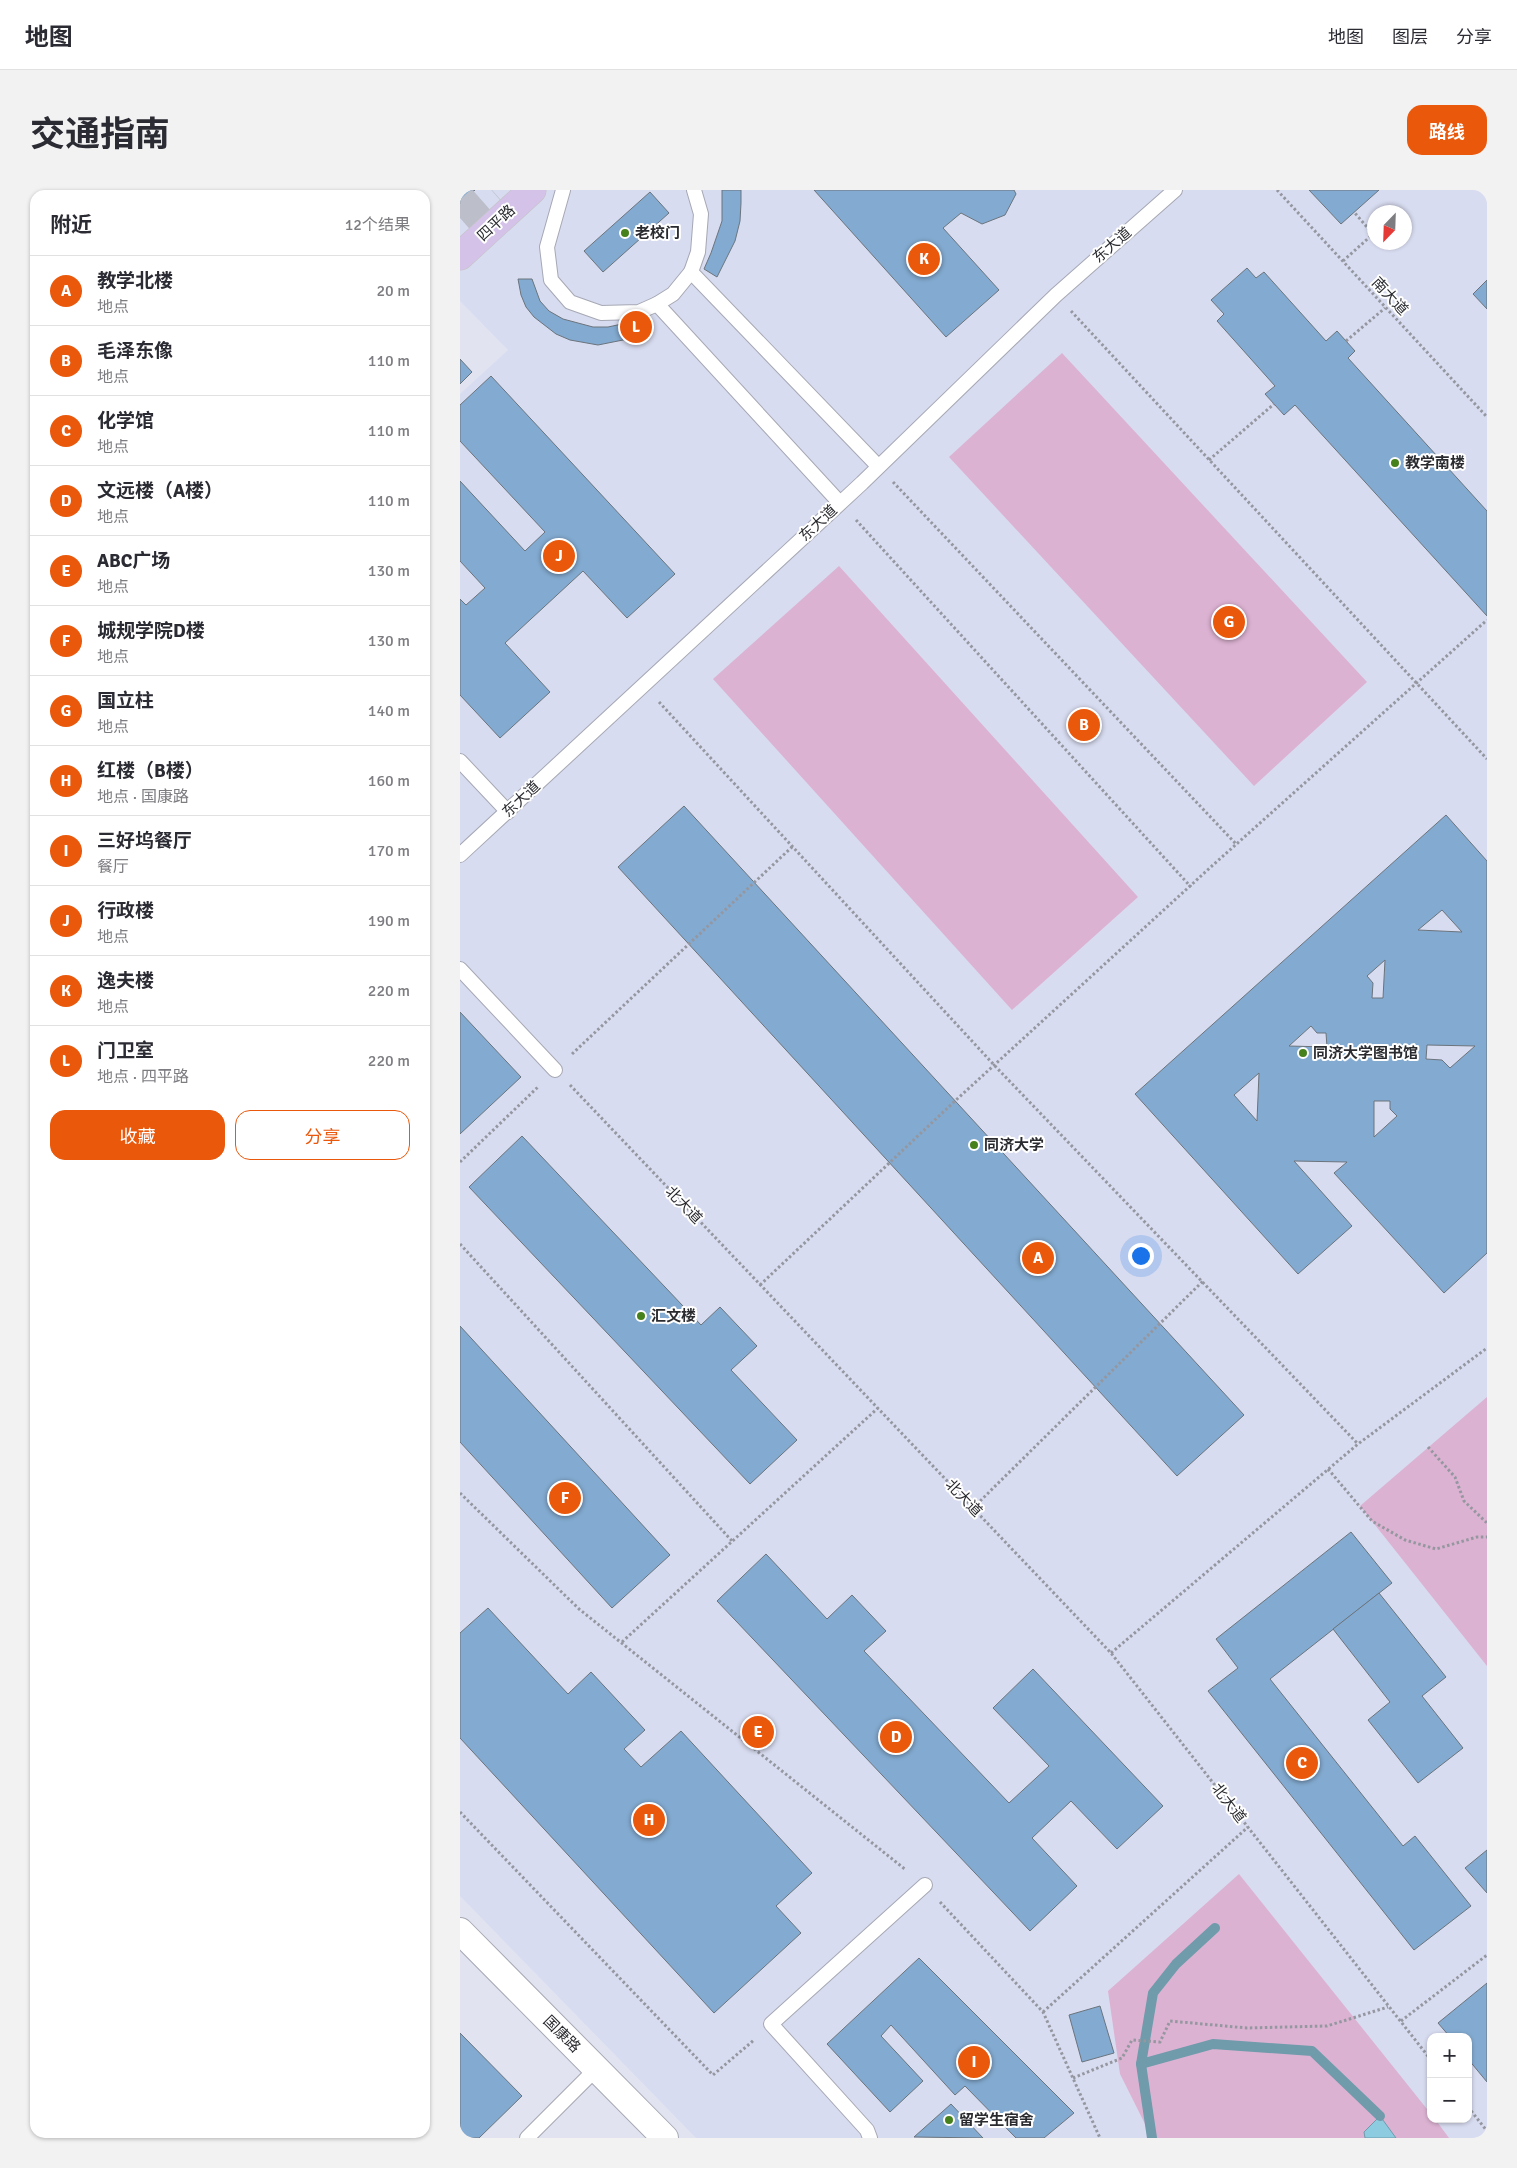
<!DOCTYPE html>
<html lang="zh">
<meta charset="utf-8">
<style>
body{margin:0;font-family:Signika,"Noto Sans SC",sans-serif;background:#f2f2f3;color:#2b2b33}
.controls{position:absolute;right:15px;bottom:15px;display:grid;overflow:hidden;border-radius:10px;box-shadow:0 1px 4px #0004}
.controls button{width:45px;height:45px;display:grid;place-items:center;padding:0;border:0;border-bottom:1px solid #e1e1e2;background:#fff;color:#2b2b33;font:25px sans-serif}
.compass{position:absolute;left:907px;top:15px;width:45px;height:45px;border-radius:50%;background:#fff;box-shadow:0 1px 4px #0004;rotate:203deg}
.you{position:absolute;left:680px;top:1065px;width:18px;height:18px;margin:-12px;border:4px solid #fff;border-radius:50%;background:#1a73e8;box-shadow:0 0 0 8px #1a73e833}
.badge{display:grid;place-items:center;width:32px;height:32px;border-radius:50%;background:#ea580c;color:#fff;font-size:16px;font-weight:700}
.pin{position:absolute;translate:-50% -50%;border:2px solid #fff;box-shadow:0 1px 5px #0006}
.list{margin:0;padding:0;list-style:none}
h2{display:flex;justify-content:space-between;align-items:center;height:65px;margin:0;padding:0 20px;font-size:21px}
h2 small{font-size:16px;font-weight:400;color:#7c7c81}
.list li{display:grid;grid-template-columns:32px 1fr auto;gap:15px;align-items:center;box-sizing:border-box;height:70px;padding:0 20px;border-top:1px solid #e1e1e2}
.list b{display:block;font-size:19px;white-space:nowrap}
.list p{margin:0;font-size:16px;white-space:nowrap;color:#7c7c81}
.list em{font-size:16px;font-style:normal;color:#7c7c81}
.actions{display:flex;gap:10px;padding:15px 20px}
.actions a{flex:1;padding:11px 0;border:1px solid #ea580c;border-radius:15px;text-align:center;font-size:18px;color:#ea580c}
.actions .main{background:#ea580c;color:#fff}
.map{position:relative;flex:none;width:1027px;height:1948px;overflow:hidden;border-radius:15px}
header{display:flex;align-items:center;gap:30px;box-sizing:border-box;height:70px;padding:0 25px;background:#fff;border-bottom:1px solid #e1e1e2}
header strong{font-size:24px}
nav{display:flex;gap:28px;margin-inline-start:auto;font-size:18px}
.intro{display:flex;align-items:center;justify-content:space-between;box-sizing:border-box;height:120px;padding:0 30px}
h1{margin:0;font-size:35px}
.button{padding:12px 22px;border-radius:15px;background:#ea580c;color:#fff;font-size:18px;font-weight:700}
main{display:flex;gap:30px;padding:0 30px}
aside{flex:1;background:#fff;border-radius:15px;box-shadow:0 1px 4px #0004}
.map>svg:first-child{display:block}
</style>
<header>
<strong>地图</strong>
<nav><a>地图</a><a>图层</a><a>分享</a></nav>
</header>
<div class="intro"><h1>交通指南</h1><a class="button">路线</a></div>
<main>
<aside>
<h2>附近<small>12个结果</small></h2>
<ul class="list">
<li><span class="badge">A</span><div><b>教学北楼</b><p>地点</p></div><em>20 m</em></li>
<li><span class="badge">B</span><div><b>毛泽东像</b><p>地点</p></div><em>110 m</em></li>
<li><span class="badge">C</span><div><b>化学馆</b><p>地点</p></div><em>110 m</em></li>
<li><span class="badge">D</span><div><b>文远楼（A楼）</b><p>地点</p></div><em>110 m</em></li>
<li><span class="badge">E</span><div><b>ABC广场</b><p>地点</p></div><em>130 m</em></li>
<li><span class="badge">F</span><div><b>城规学院D楼</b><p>地点</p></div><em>130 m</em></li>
<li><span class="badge">G</span><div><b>国立柱</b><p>地点</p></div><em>140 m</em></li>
<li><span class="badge">H</span><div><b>红楼（B楼）</b><p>地点 · 国康路</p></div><em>160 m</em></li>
<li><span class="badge">I</span><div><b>三好坞餐厅</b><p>餐厅</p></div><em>170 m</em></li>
<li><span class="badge">J</span><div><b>行政楼</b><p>地点</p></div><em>190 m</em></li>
<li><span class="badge">K</span><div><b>逸夫楼</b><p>地点</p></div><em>220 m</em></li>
<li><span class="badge">L</span><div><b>门卫室</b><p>地点 · 四平路</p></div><em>220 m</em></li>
</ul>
<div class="actions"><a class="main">收藏</a><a>分享</a></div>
</aside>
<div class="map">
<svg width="1027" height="1948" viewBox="0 0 1027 1948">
<rect width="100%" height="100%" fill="#e1e4f0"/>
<path fill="#d8dcf0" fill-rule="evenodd" d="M0,0H1027V1948H236L0,1706V204L48,160L0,111ZM914,22H944V52H914ZM971,1847H1008V1929H971Z"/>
<g fill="#dcb2d2">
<polygon points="602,163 907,492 794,596 489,267"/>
<polygon points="379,376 678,707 552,820 253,489"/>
<polygon points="1027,1207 1027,1476 900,1316"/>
<polygon points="779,1684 971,1924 971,1929 975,1929 989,1948 692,1948 660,1884 648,1801"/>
</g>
<polygon fill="#8dcbe0" stroke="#6f9bab" points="920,1926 936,1948 905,1948 904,1942"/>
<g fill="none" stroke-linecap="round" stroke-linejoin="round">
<g stroke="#6f9bab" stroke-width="10">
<polyline points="681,1874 753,1854 852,1861 920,1926"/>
<polyline points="692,1948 681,1874 693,1803 716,1774 755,1738"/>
</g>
</g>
<g fill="#83aad0" stroke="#6b747d" fill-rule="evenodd">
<polygon points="0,0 15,0 0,14"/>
<polygon points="262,0 281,0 281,13 280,31 275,51 257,87 244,79 251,63 262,31"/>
<polygon points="354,0 554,0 556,4 545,25 522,34 501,23 483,38 539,100 486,147"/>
<polygon points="849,0 919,0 881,34"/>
<polygon points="190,2 209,23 143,82 124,61"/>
<polygon points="787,78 796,88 804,82 866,151 877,141 895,161 888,168 1027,321 1027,426 835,215 824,225 805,204 815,196 757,131 764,124 751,110"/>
<polygon points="58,89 72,89 80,111 89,121 103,129 133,137 148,137 162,134 168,149 138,155 110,150 96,144 74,127 66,117 61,105"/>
<polygon points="1027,90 1027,119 1013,104"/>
<polygon points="183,125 191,140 168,149 162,134"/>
<polygon points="0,169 12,182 0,194"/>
<polygon points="31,186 215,384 167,428 123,381 45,453 90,502 40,548 0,505 0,409 6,415 25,398 0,371 0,291 65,361 85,342 0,251 0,215"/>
<polygon points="224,616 784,1225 717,1286 158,677"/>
<path d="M986,625L1027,671V1063L984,1103L874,983L887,972L834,971L892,1036L838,1084L675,904ZM982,720L1002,742L958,740ZM925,770L923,808H912L913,793L907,786ZM851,836L857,843H866L867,857L829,856ZM967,855L1015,856L990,878L982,870L966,869ZM799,883L797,931L774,905ZM914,911H930V919L937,926L914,947Z"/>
<polygon points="0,822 61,887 0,944"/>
<polygon points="62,946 241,1135 260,1117 297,1156 271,1180 337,1250 290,1294 9,997"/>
<polygon points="0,1136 210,1365 152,1418 0,1252"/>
<polygon points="891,1342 932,1393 810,1489 943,1656 955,1646 1011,1716 954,1760 748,1501 778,1478 756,1449"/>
<polygon points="306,1364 367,1429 392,1405 426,1441 404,1461 549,1613 589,1576 533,1518 573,1479 703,1616 657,1659 611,1611 572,1648 617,1696 570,1741 257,1411"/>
<polygon points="919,1403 986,1487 962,1506 1003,1558 958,1593 908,1530 930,1512 873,1439"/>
<polygon points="28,1418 108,1504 131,1482 185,1540 164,1559 181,1577 221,1541 352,1683 316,1716 341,1743 254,1823 0,1548 0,1443"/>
<polygon points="1027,1660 1027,1703 1005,1678"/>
<polygon points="459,1768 614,1923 584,1948 556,1948 505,1896 495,1905 431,1835 421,1846 463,1891 430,1922 367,1854"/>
<polygon points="1027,1793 1027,1892 1008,1869 1008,1847 990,1847 978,1833"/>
<polygon points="640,1816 654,1863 622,1872 609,1825"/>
<polygon points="0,1843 62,1906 19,1948 5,1948 0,1943"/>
<polygon points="491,1914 523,1948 454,1947"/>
</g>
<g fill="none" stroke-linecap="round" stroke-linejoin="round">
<polyline stroke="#bcbfc9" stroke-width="28" stroke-dasharray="28 14" stroke-linecap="butt" points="0,28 32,0"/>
<g stroke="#a6a8b4" stroke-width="16">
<g id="service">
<polyline points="103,0 87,57 91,90 110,112 141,123 179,122 197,114 379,312"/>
<polyline points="234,0 241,24 238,62 231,82 418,276"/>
<polyline points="197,114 213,104 231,82"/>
<polyline points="0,571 48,622"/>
<polyline points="0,665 402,293 596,105 715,0"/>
<polyline points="0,779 95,880"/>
<polyline points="67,1948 136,1879"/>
<polyline points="410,1948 407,1940 311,1834 465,1695"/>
</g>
</g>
<g stroke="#a6a8b4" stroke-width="28">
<polyline id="minor" points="0,1741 205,1948"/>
</g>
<g stroke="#c3c4c5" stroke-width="29">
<polyline id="primary" points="0,66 72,0"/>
</g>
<g stroke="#9597a0" stroke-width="3" stroke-dasharray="2.5 2.5" stroke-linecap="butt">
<polyline points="817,0 1027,227"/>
<polyline points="883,71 913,44 894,22"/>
<polyline points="611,121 1027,569"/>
<polyline points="886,151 925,118"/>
<polyline points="749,270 814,214"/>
<polyline points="433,292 777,655"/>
<polyline points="396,330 731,697"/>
<polyline points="199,512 535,876 898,1254"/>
<polyline points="112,864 333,656"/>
<polyline points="110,895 651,1463 971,1870"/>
<polyline points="0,972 79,896"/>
<polyline points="0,1054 272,1351"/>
<polyline points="300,1095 496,910 753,675 1027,430"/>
<polyline points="968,1257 995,1287 1004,1311 1027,1333"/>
<polyline points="868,1279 912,1331 945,1350 976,1359 1017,1347 1027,1347"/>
<polyline points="0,1303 119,1419 446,1680"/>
<polyline points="513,1318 743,1091"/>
<polyline points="162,1452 418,1218"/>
<polyline points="651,1463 898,1254 1027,1158"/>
<polyline points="0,1622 253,1885 294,1850"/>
<polyline points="480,1712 583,1822 640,1948"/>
<polyline points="583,1822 788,1637"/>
<polyline points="941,1831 1027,1765"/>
<polyline points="613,1888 662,1868 672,1850 700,1852 710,1831 787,1838 867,1836 928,1817"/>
<polyline points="1008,1917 1027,1941"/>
</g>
<use href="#service" stroke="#fff" stroke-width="14"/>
<use href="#minor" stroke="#fff" stroke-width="26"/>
<use href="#primary" stroke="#d4c2e8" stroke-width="28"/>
</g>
<g fill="#47811b" stroke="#fff" stroke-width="2">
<circle cx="165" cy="43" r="5"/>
<circle cx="935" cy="273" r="5"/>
<circle cx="843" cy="863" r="5"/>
<circle cx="514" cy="955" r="5"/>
<circle cx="181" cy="1126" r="5"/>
<circle cx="489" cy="1930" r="5"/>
</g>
<g text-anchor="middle" stroke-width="4" stroke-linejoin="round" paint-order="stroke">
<g font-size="15" fill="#2a2b2f" stroke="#fff">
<text transform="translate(36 33) rotate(-43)" y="5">四平路</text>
<text transform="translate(652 55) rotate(-41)" y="5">东大道</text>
<text transform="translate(930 106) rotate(47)" y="5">南大道</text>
<text transform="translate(358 333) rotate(-43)" y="5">东大道</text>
<text transform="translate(61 609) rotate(-43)" y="5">东大道</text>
<text transform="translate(224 1015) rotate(46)" y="5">北大道</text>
<text transform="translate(504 1308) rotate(46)" y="5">北大道</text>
<text transform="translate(769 1613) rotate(52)" y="5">北大道</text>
<text transform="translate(102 1844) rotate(45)" y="5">国康路</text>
</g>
<g font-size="15" font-weight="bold" fill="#2a2b2f" stroke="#fff" text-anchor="start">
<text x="175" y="48">老校门</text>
<text x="945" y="278">教学南楼</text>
<text x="853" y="868">同济大学图书馆</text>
<text x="524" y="960">同济大学</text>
<text x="191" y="1131">汇文楼</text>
<text x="499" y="1935">留学生宿舍</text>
</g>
</g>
</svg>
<div class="controls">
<button>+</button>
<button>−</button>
</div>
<svg class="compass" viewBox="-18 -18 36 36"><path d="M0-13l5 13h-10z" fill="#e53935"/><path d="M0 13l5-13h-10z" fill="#7c7c81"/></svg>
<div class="you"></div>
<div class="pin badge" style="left:578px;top:1068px">A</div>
<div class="pin badge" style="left:624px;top:535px">B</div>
<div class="pin badge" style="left:842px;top:1573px">C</div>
<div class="pin badge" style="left:436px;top:1547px">D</div>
<div class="pin badge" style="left:298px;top:1542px">E</div>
<div class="pin badge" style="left:105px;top:1308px">F</div>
<div class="pin badge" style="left:769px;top:432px">G</div>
<div class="pin badge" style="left:189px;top:1630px">H</div>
<div class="pin badge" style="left:514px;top:1872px">I</div>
<div class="pin badge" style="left:99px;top:366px">J</div>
<div class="pin badge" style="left:464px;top:69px">K</div>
<div class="pin badge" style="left:176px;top:137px">L</div>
</div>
</main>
